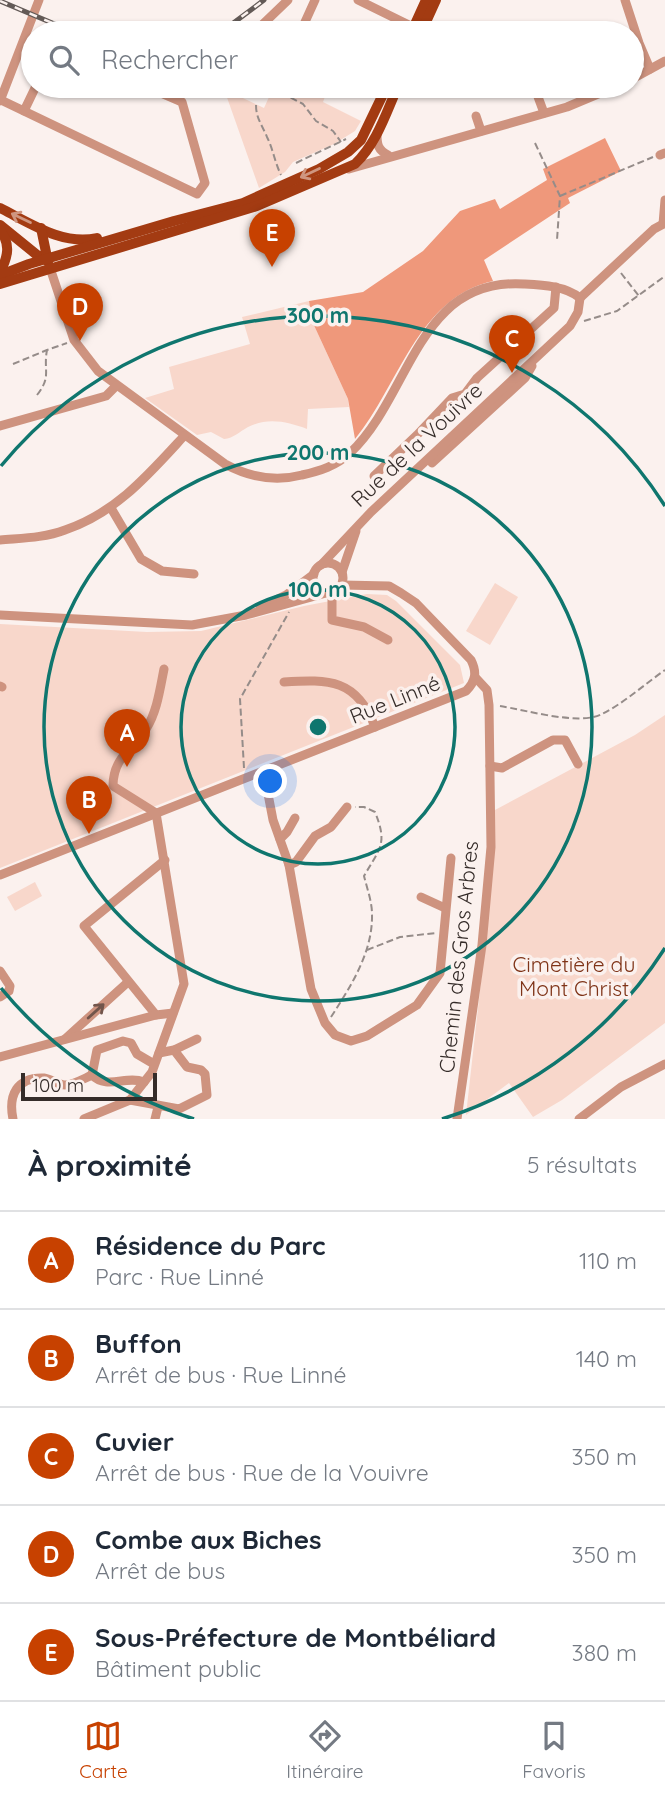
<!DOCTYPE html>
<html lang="fr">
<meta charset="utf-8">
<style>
body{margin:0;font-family:Quicksand,sans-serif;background:#f6f6f7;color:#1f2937}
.scale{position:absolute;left:21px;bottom:18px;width:136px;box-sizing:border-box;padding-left:7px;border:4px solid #352c29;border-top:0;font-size:19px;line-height:24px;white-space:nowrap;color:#352c29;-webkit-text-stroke:5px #fbf1ee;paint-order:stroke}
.you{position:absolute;left:271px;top:782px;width:24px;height:24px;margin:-18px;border:5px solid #fff;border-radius:50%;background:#1a73e8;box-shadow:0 0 0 10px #1a73e833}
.badge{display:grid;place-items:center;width:46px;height:46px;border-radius:50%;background:#c74100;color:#fff;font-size:23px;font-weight:700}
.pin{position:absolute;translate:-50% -58px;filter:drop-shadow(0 2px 4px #0008)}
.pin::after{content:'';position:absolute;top:37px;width:24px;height:21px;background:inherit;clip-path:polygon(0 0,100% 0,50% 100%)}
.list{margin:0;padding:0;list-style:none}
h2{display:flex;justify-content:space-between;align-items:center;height:91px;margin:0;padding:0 28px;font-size:30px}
h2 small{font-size:23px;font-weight:400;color:#747a83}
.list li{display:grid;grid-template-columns:46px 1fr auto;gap:21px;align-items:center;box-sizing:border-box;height:98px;padding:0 28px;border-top:2px solid #e0e1e3}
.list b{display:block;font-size:26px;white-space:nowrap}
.list p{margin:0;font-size:23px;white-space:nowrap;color:#747a83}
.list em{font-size:23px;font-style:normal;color:#747a83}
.icon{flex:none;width:38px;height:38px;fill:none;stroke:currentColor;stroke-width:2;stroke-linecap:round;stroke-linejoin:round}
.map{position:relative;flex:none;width:665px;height:1119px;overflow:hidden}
.search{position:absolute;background:#fff;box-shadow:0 2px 5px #0004;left:21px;right:21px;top:21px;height:77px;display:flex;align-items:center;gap:18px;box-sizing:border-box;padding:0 24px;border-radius:38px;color:#747a83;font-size:26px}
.sheet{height:581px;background:#fff}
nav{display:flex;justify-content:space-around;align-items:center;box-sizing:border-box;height:98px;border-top:2px solid #e0e1e3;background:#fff;font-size:19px;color:#747a83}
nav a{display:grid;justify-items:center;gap:4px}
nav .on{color:#c74100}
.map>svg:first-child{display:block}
</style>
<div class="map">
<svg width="665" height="1119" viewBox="0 0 665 1119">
<rect width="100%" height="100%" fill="#fbf1ee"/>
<g fill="#f8d7cb">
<polygon points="274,86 329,86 323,102 361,121 355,131 334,144 293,162 285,172 259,188 224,89 264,108"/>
<path d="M309,301L312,321L348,399L349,407L308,409L307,429C288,422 268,417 248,427C239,432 234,438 224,439L211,432L197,435L145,398L174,389L169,367L250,344L242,317Z"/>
<polygon points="495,583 518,597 490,645 466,631"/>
<polygon points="367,594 387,595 396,601 460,665 464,683 0,868 0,624 147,632 201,631 304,606"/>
<polygon points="665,715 665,1023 562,1100 533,1117 509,1083 466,1115 489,910 495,810 635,735"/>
<polygon points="35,882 42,896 15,911 7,897"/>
</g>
<path fill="#ef987b" d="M605,138L621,171L568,198L570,203L484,260L493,281C417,298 399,386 355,439L348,399L312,321L309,301L363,292L423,251L460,211L495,199L500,209L547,180L543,169Z"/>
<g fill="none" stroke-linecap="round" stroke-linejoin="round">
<g stroke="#958c89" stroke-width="2" stroke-dasharray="7 3.5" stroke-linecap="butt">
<polyline points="278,86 276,90 303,104 316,121 333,131 341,142"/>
<path d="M256,105C256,118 262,125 267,137C273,149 275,163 281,175"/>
<polyline points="535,143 560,196 557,240"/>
<polyline points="296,163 346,139"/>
<polyline points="560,196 653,157"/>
<polyline points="621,273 639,296"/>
<polyline points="584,321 617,311 665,276"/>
<polyline points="13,364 47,350"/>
<path d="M37,395C52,376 43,371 47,350L67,343"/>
<path d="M500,706C526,710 579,726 602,714C624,703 645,684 665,670"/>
<polyline points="244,768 240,699 289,612"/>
<polyline points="367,950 400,937 436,933"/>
<path d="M331,1017C351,986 373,952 372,914C372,902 367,888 364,876C380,848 388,844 375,812L364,807H355"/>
</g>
<g stroke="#ce937f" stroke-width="9">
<polyline points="358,0 413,27"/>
<polyline points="625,0 639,43 650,69"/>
<polyline points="248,33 262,25 288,0"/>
<polyline points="300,33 315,0"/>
<polyline points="632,79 665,61"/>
<polyline points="534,86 544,113"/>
<polyline points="1,100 197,194 205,183 182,102 145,86"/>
<polyline points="0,101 39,0"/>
<polyline points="24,111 36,86"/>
<polyline points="476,116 481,131"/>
<path d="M377,134C377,145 378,150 388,155"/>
<polyline points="660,155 665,153"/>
<polyline points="349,169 567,107 617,86"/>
<polyline points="663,224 665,200"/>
<path d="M50,268L74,340L98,371L225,464C249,477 275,482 302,475C320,471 336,466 350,453C411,396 417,277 524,284C543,285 565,286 580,298"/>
<polyline points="580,298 654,229 665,223"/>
<polyline points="0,426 106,396 116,386"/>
<polyline points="432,463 525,378 532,366"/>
<polyline points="374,476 417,435 452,398 465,394 477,378 554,308 556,287"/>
<polyline points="111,508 141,559 162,571 194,574"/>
<path d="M0,540C22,538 44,538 65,530C116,513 149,474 184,436"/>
<circle cx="328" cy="578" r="15"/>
<polyline points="321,565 371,512 570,326 578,312 580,298"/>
<polyline points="342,572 356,531"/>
<polyline points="332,593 332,620 364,627 388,640"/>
<polyline points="260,608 286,595 314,574"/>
<polyline points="0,615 192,625 246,615 326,593"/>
<path d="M284,682C329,679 357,679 375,727"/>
<polyline points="0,686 2,687"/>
<polyline points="490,766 502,768 553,740 565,740 578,764"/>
<polyline points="264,773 273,820 289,865 311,989 325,1023 335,1035 351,1041 367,1036 417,1005 440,973 451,858"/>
<polyline points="280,839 287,832 295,818"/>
<polyline points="289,865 296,862 315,836 331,827 347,807"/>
<path d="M0,875L466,691C476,681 477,672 471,660L416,603L401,593L389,586L342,585"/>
<polyline points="421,897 445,908"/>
<polyline points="0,971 10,986 9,991 0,997"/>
<polyline points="156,1015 84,926 165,860"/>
<polyline points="65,1039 128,982"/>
<polyline points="159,1053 174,1050 197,1039"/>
<polyline points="0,1057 156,1015 173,1013"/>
<polyline points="92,1075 97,1050 123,1041 131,1043 137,1054 154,1064"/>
<polyline points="130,1100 179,1109 207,1095 205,1074 201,1070 187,1067 174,1050"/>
<path d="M13,1119C8,1095 17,1077 44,1078C51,1079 58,1085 65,1085C73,1085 85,1078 92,1075C107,1090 126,1075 144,1082"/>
<path d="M84,1119L130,1100L152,1072L184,984L156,813L113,786C113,758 132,749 146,729C157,712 160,689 164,669"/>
<polyline points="155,1119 158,1107"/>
<polyline points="457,1119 482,945 491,847 489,705 487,690 475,677"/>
<polyline points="579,1119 621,1087 665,1064"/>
</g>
<g stroke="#a33b12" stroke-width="10">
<polyline points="411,33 426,0"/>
<polyline points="421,33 436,0"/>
<path d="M0,208C30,223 63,246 97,238"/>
<polyline points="0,225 37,255 47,259"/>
<polyline points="41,228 48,262"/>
<path d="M0,230C11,244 8,257 0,272"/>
<polyline points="0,275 29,264 174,221 243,203 319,169 348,152 361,140 387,86"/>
<path d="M0,284L257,206L355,164C377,143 386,113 398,86"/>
</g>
<g stroke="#635a57" stroke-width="5">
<g id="rail">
<polyline points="0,1 76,33"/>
<polyline points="214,33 232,24 264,0"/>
</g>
</g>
<use href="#rail" stroke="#fbf1ee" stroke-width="2.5" stroke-dasharray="8" stroke-linecap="butt"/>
</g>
<defs><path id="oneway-shaft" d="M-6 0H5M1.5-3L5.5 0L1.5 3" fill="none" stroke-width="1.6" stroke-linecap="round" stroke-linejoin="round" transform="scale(1.75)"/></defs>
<g stroke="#cf9680">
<use href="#oneway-shaft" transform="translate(310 173) rotate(155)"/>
<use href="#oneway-shaft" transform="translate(21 218) rotate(-154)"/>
</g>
<use stroke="#72554b" href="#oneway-shaft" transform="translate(96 1011) rotate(-42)"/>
<g fill="none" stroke="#0f766e" stroke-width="3.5">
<circle cx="318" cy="727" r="137"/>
<circle cx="318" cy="727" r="274"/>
<path d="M665 948A411 411 0 0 1 442 1119M194 1119A411 411 0 0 1 1 988M1 466A411 411 0 0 1 665 506"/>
</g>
<g text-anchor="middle" stroke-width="7" stroke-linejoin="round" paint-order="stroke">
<g font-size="21" fill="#352c29" stroke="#fbf1ee">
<text transform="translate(417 445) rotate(-43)" y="7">Rue de la Vouivre</text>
<text transform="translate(395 700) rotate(-22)" y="7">Rue Linné</text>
<text transform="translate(459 957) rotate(-84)" y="7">Chemin des Gros Arbres</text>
</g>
<g font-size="21" fill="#7f3317" stroke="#fbf1ee">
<text x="574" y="972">Cimetière du<tspan x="574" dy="24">Mont Christ</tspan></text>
</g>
</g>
<circle cx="318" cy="727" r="10" fill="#0f766e" stroke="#fbf1ee" stroke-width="3.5"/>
<g font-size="21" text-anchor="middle" font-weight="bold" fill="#0f766e" stroke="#fbf1ee" stroke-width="7" stroke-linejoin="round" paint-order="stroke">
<text x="318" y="323">300 m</text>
<text x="318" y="460">200 m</text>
<text x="318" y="597">100 m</text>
</g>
</svg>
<div class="scale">100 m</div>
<div class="you"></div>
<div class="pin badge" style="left:127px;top:767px">A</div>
<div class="pin badge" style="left:89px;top:834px">B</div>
<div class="pin badge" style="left:512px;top:373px">C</div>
<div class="pin badge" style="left:80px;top:341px">D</div>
<div class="pin badge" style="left:272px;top:267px">E</div>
<div class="search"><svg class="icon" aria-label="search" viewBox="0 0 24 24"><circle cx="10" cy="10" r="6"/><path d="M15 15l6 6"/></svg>Rechercher</div>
</div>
<section class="sheet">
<h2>À proximité<small>5 résultats</small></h2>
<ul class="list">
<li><span class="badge">A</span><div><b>Résidence du Parc</b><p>Parc · Rue Linné</p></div><em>110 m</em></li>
<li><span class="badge">B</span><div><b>Buffon</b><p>Arrêt de bus · Rue Linné</p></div><em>140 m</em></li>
<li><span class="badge">C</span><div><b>Cuvier</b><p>Arrêt de bus · Rue de la Vouivre</p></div><em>350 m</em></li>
<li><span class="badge">D</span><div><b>Combe aux Biches</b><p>Arrêt de bus</p></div><em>350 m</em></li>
<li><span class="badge">E</span><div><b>Sous-Préfecture de Montbéliard</b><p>Bâtiment public</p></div><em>380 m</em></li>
</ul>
</section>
<nav>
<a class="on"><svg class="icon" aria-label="map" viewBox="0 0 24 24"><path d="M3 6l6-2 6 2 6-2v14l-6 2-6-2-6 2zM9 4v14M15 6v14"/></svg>Carte</a>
<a><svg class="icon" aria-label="directions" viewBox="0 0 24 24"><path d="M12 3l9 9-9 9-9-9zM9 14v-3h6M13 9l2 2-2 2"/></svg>Itinéraire</a>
<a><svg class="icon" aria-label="saved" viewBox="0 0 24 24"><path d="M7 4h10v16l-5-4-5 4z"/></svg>Favoris</a>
</nav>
